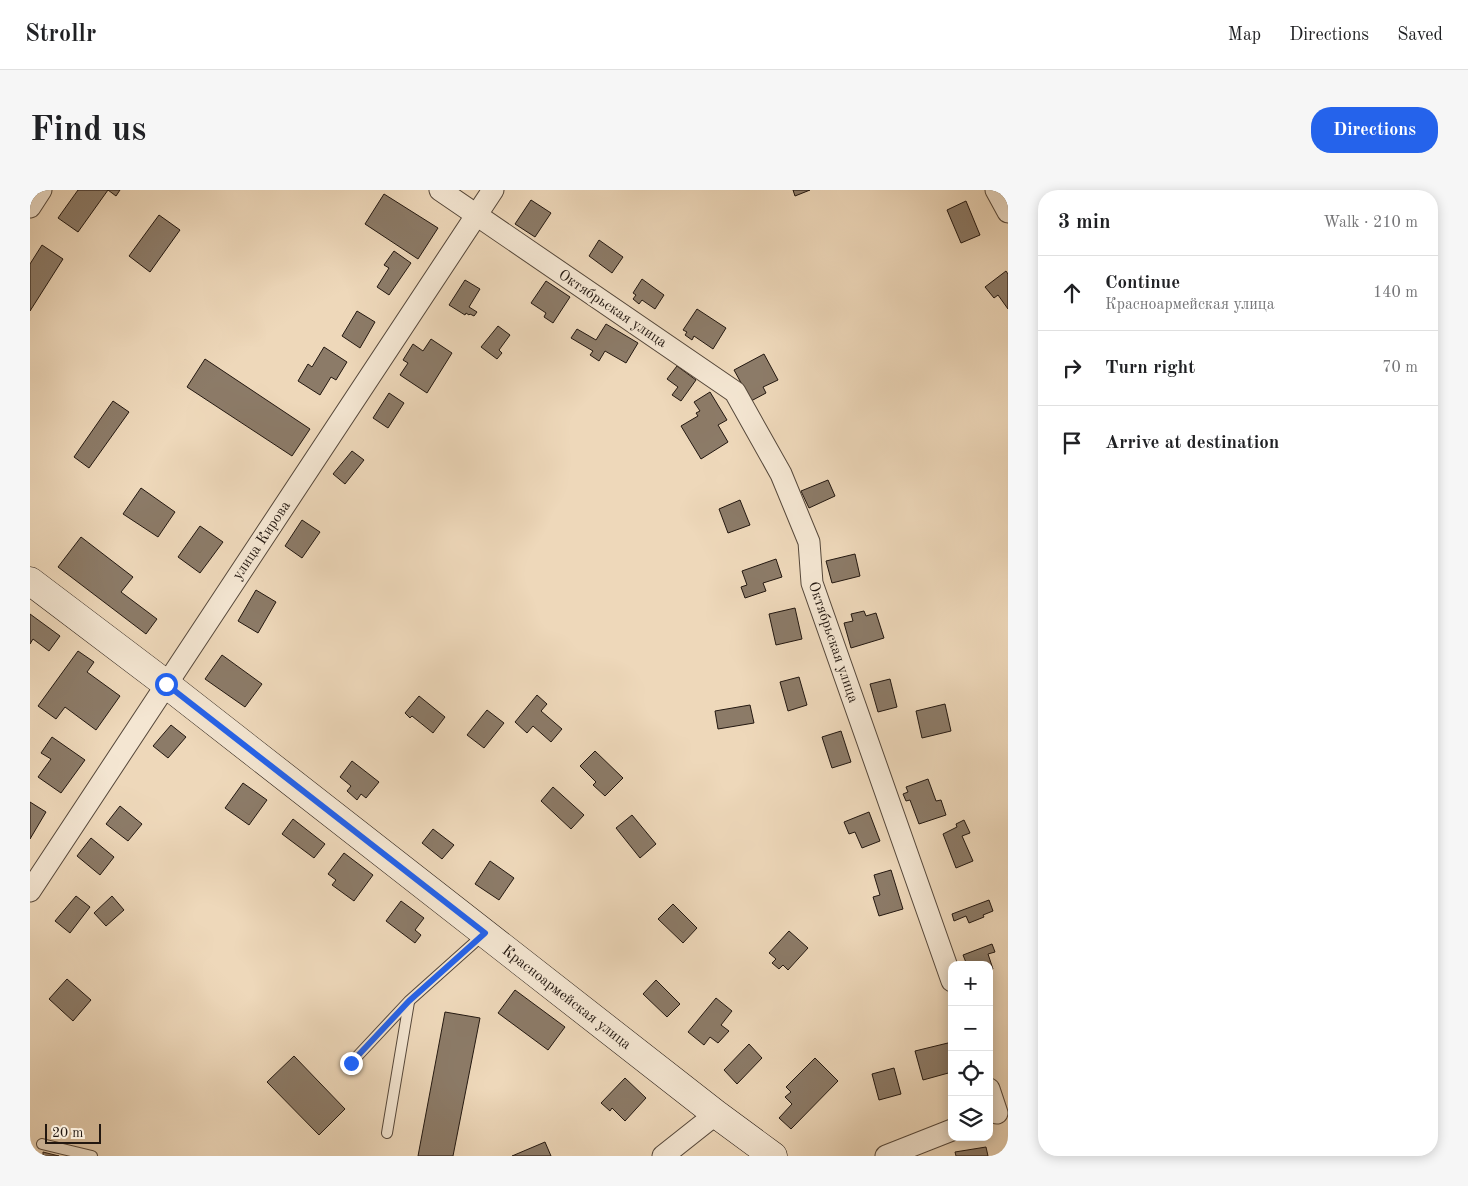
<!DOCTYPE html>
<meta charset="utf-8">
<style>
body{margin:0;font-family:"Old Standard TT",serif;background:#f6f6f6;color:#202124}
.controls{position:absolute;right:15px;bottom:15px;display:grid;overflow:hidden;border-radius:10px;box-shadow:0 2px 12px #0003}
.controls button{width:45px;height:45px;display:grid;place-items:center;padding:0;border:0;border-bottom:1px solid #e0e0e0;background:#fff;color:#202124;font:25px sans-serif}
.scale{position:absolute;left:15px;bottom:12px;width:56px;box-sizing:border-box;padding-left:5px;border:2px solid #221710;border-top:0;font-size:14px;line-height:18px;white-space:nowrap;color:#221710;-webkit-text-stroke:4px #f4e6d2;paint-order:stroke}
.stop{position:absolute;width:15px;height:15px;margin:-11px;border:4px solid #2563eb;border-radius:50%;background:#fff}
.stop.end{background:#2563eb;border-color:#fff;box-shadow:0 1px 5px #0008}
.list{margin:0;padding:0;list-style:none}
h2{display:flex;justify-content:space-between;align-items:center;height:65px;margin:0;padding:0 20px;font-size:21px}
h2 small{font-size:16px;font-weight:400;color:#757577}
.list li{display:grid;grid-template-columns:32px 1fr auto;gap:15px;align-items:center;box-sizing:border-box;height:75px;padding:0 20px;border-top:1px solid #e0e0e0}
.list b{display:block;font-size:19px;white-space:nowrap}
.list p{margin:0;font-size:16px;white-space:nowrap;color:#757577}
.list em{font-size:16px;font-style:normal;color:#757577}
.icon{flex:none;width:28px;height:28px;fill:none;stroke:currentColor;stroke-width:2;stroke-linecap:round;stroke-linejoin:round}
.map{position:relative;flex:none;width:978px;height:966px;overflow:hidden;border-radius:20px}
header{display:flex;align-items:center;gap:30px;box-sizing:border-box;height:70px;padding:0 25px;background:#fff;border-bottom:1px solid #e0e0e0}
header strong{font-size:24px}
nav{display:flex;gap:28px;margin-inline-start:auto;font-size:18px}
.intro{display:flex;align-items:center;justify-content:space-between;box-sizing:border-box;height:120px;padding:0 30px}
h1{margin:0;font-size:35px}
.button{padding:12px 22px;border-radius:20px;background:#2563eb;color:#fff;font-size:18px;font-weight:700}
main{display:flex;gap:30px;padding:0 30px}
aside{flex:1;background:#fff;border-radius:20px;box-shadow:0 2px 12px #0003}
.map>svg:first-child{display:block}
</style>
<header>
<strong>Strollr</strong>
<nav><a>Map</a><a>Directions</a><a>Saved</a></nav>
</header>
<div class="intro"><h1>Find us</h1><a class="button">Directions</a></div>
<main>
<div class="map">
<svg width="978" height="966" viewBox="0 0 978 966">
<rect width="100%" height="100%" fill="#eed8ba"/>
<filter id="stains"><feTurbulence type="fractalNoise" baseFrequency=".004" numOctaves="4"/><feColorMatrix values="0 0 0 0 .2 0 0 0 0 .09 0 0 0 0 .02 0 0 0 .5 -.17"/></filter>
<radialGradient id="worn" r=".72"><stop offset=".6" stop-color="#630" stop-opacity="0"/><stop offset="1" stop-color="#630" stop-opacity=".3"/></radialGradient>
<g fill="#8c7b68" stroke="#221710">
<polygon points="48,0 90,0 86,6 78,0 48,42 28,28"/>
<polygon points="763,0 780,0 765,6"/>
<polygon points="354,4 408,38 388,69 335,34"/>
<polygon points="501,10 521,23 505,47 485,34"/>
<polygon points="936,11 950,45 931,53 917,20"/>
<polygon points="129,25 150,40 120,82 99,66"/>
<polygon points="569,50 593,67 582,83 559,66"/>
<polygon points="12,55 33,69 0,121 0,74"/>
<polygon points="364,61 381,73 359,105 347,97 359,78 354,75"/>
<polygon points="976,81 978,84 978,119 968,105 964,108 955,97"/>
<polygon points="612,89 634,105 625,119 612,110 609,114 603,109 606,105 603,103"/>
<polygon points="435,90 450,99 439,117 447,122 444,126 440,124 439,125 436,123 435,125 419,115"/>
<polygon points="516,91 540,107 523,133 514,127 516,123 501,113"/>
<polygon points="667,119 696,138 683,159 664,146 662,150 655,145 657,142 653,140"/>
<polygon points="327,121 345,132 330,158 312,146"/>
<polygon points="576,134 608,153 596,173 575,161 569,171 560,165 563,161 541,148 547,139 566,150"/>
<polygon points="468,136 480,145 469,160 472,163 467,169 451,157"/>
<polygon points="401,149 422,163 397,203 370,185 378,173 373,170 383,154 393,161"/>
<polygon points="294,157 317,172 306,190 301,187 290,205 268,191 278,174 282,177"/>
<polygon points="734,164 748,190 733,197 736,203 721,211 704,180"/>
<polygon points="175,169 280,239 262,266 157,197"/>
<polygon points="647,176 666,190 651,211 642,205 648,197 637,189"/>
<polygon points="680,202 697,230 688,235 698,252 671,269 651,236 668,226 666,223 670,221 664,212"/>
<polygon points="359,203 374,213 358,238 343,228"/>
<polygon points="83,211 99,222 59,278 44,267"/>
<polygon points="322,261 334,270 315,294 303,284"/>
<polygon points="798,290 805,306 779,318 771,301"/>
<polygon points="111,298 145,322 128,347 93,324"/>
<polygon points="710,310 720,335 698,343 689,319"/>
<polygon points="272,330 290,342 272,368 255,356"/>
<polygon points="170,336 193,352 170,383 148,367"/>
<polygon points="51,347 103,387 91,402 127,429 116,444 28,377"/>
<polygon points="825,364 830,386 802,393 796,371"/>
<polygon points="746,369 752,387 733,393 736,401 715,408 711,397 717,395 712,381"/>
<polygon points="226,400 246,412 228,443 208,431"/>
<polygon points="765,418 772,449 746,455 739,424"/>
<polygon points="834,421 836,426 846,423 854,448 821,458 814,433 823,431 821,424"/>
<polygon points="0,424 30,446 19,461 3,449 0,454"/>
<polygon points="48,461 64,472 57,482 90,506 66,540 35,517 26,529 8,516"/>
<polygon points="192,465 232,494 215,517 175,489"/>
<polygon points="769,487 777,515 758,521 750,492"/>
<polygon points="860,489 867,517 848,522 840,494"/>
<polygon points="507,505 517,514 511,521 532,539 521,552 503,536 497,543 485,532"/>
<polygon points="389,506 415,527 403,543 382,526 380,528 375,523"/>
<polygon points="915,514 921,541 892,548 886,521"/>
<polygon points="720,515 724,533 688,539 685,521"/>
<polygon points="457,520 474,533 454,558 437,545"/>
<polygon points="141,535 156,547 138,568 123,556"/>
<polygon points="811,541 821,572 802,578 792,547"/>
<polygon points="22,547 55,570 31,603 8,587 21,569 11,563"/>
<polygon points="565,561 593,588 575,606 563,595 566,592 550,576"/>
<polygon points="322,571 349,592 336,608 331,604 327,610 317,601 321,596 310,587"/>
<polygon points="898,589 906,611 911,610 916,625 889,634 880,610 876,611 873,604 878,602 876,597"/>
<polygon points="213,593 237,610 219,635 195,618"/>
<polygon points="523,597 554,625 541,639 511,611"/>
<polygon points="0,612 16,622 0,649"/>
<polygon points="90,616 112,634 98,651 76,634"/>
<polygon points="839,622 850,651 832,658 825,642 819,644 814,632"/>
<polygon points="602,625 626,654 610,668 586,638"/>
<polygon points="263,629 295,654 284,668 252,644"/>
<polygon points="934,630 940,643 932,646 943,671 926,678 913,644 927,637 926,634"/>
<polygon points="403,639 424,655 412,669 392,653"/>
<polygon points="61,648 84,667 70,685 47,666"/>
<polygon points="314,663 343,685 324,711 302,695 306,690 298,684"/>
<polygon points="460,671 484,688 469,710 445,694"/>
<polygon points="861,680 873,719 849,726 843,707 850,705 844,685"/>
<polygon points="46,706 60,717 40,743 25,731"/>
<polygon points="82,706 94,720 76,736 64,723"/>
<polygon points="959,710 963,721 953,725 954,727 939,733 936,726 924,731 922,724"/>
<polygon points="371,711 394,728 385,740 391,745 385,753 356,731"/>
<polygon points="643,714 667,738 653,753 628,729"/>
<polygon points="759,741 778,758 758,780 753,775 749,779 742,773 746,769 739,763"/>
<polygon points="962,754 965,762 958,764 963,779 959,780 959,775 937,775 933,765"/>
<polygon points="37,789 61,810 43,831 19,809"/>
<polygon points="626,790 650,814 637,827 613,804"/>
<polygon points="485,800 535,837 518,860 468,823"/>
<polygon points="686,808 702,821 691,835 699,841 688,853 680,847 674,855 658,842"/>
<polygon points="415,822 450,828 423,966 388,966"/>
<polygon points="922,852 922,882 893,890 885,861"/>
<polygon points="719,854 732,868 707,894 694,880"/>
<polygon points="264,866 315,919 289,945 237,892"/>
<polygon points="785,868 808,891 761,939 749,928 762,914 755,907 761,902 756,897"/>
<polygon points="864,878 871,904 849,910 842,884"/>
<polygon points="595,888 616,908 595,931 582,918 580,921 571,913"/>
<polygon points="515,952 521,966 482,966"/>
<polygon points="956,957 958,966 926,966 925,962"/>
<polygon points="13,962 29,966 13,966"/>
</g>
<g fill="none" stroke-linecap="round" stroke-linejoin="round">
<g stroke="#55473a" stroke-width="12">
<g id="lane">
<polyline points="321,873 379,811 454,744"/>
<polyline points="357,943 379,812"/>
<polyline points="12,954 62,966"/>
</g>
</g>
<g stroke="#55473a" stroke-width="23">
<g id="street">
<polyline points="410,0 705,202 751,284 779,352 782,393 922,791"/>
<polyline points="966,0 978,22"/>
<polyline points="0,17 11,0"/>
<polyline points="0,701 463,0"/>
<polyline points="959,899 967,923"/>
<polyline points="633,966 686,924"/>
<polyline points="856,966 922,940"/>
</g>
</g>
<g stroke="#221710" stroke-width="29">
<polyline id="secondary" points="0,391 136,494 686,924 743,966"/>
</g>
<use href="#lane" stroke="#f4e6d2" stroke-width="10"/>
<use href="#street" stroke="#f4e6d2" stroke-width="21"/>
<use href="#secondary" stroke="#f4e6d2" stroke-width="28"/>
</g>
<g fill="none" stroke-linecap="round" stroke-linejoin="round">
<polyline stroke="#2563eb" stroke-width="6" points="136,494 455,743 379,811 321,873"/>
</g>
<g text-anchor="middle" stroke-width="4.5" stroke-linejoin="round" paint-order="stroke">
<g font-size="15" fill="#221710" stroke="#f4e6d2">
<text transform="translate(583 118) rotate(34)" y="5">Октябрьская улица</text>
<text transform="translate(231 350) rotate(-56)" y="5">улица Кирова</text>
<text transform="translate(804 452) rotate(71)" y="5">Октябрьская улица</text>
<text transform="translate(537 807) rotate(38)" y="5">Красноармейская улица</text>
</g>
</g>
<rect width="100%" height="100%" filter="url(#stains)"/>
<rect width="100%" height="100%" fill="url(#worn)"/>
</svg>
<div class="controls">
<button>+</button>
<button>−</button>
<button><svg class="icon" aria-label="locate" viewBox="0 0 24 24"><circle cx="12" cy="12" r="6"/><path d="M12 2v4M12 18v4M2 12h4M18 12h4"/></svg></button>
<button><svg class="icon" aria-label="layers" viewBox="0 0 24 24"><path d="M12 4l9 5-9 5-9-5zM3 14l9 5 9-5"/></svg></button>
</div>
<div class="scale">20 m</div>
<div class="stop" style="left:136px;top:494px"></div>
<div class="stop end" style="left:321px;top:873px"></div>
</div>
<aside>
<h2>3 min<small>Walk · 210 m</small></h2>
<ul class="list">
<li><svg class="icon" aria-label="ahead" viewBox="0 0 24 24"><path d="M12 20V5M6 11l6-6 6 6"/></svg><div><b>Continue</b><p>Красноармейская улица</p></div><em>140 m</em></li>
<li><svg class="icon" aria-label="right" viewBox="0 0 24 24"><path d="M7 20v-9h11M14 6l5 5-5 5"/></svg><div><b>Turn right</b></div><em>70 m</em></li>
<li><svg class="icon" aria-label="arrive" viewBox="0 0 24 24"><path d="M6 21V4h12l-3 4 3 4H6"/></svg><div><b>Arrive at destination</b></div></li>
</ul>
</aside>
</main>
